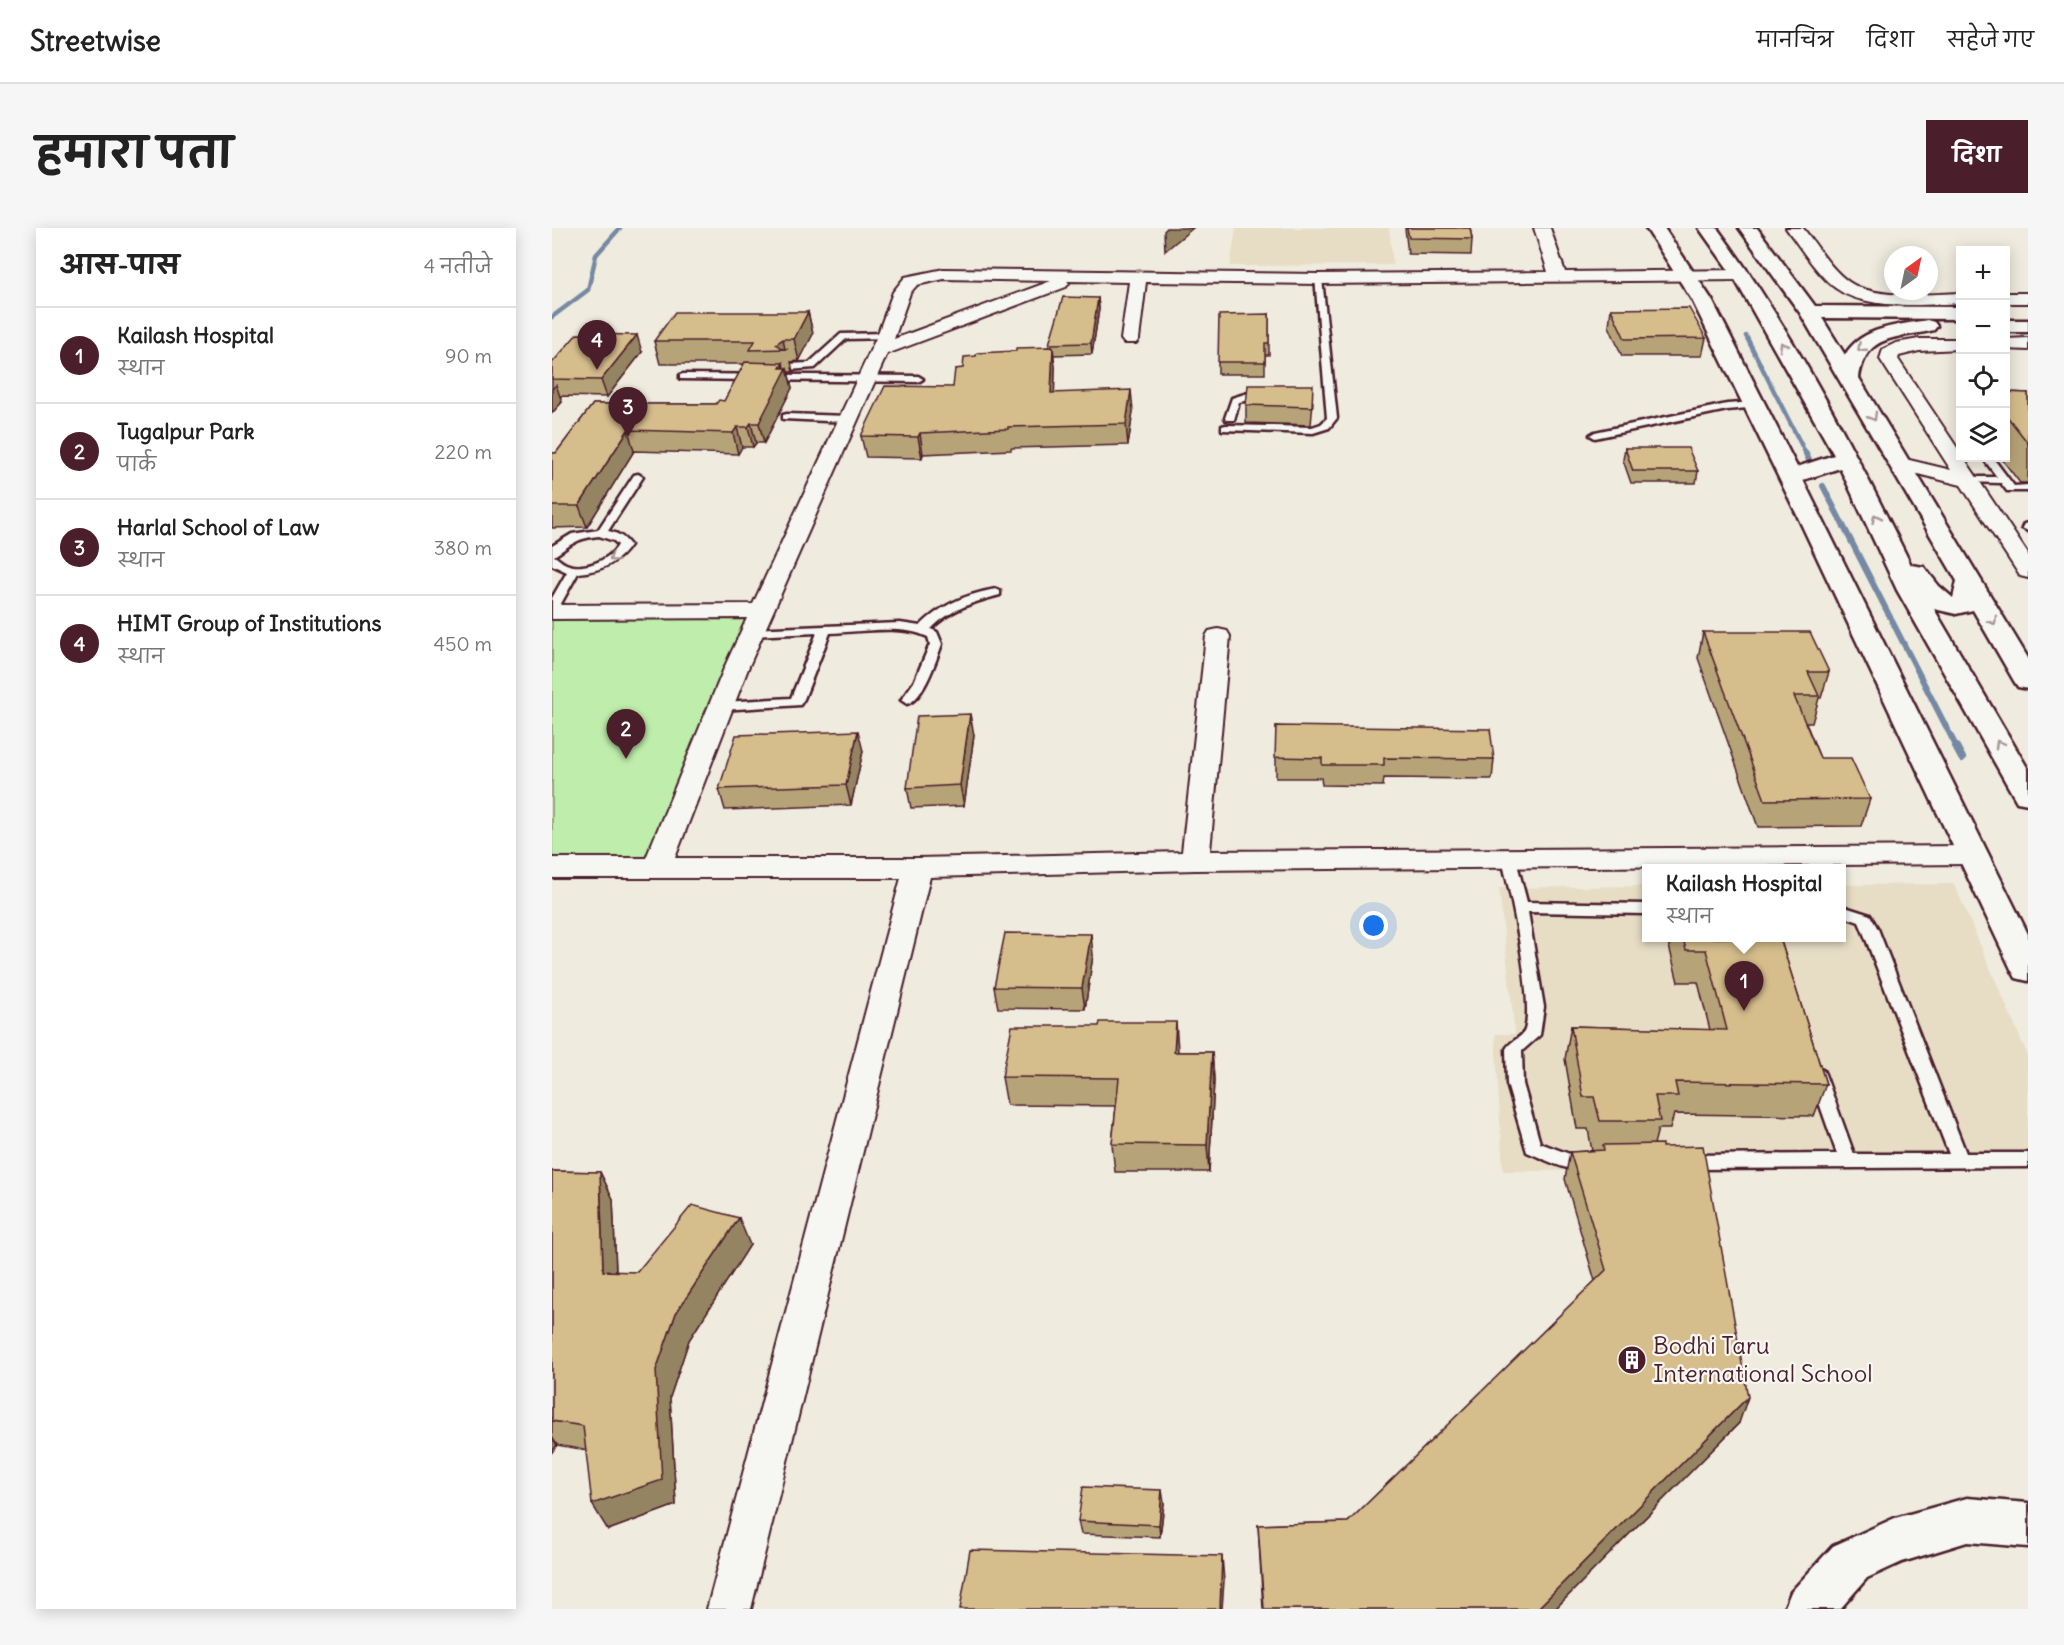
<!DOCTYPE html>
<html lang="hi">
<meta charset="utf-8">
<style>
body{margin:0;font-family:Delius,"Playpen Sans Deva",sans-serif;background:#f6f6f6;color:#222}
.controls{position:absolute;right:18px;top:18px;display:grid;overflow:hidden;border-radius:0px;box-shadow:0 3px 15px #0003}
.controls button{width:54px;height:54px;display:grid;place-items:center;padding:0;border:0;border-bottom:2px solid #e0e0e0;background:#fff;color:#222;font:30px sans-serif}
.compass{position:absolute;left:1332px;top:18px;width:54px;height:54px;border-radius:50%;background:#fff;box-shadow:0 3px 15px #0003;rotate:33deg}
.you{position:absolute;left:822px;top:698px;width:21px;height:21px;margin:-15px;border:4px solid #fff;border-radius:50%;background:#1a73e8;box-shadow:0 0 0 9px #1a73e833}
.badge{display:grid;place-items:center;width:39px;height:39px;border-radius:50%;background:#4a1f2b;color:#fff;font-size:20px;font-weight:700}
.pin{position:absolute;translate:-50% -50px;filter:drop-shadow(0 2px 3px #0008)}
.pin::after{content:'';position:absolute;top:32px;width:21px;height:18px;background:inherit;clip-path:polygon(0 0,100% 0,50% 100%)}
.popup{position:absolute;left:1090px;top:636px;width:204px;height:78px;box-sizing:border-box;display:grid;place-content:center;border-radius:0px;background:#fff;filter:drop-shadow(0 2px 4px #0005);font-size:20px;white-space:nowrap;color:#767676}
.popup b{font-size:22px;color:#222}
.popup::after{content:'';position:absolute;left:50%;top:100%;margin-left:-12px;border:12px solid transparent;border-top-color:#fff}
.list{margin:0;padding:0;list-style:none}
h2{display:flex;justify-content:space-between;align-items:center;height:78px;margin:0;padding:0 24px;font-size:26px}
h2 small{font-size:20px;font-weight:400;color:#767676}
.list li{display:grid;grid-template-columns:39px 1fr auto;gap:18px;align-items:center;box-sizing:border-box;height:96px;padding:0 24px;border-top:2px solid #e0e0e0}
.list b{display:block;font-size:22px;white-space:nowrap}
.list p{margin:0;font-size:20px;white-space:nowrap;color:#767676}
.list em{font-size:20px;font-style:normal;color:#767676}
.icon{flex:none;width:33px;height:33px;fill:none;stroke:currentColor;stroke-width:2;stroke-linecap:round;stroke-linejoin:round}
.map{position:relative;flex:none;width:1476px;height:1381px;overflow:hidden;border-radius:0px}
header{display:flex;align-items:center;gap:36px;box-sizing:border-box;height:84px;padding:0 30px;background:#fff;border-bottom:2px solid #e0e0e0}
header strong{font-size:28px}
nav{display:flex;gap:33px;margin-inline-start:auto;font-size:21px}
.intro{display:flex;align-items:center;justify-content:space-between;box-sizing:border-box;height:144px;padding:0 36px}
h1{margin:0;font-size:42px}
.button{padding:15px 27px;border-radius:0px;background:#4a1f2b;color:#fff;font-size:21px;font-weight:700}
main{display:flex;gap:36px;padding:0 36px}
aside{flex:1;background:#fff;border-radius:0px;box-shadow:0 3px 15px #0003}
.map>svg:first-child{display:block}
</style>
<header>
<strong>Streetwise</strong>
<nav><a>मानचित्र</a><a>दिशा</a><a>सहेजे गए</a></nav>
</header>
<div class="intro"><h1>हमारा पता</h1><a class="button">दिशा</a></div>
<main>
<aside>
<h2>आस-पास<small>4 नतीजे</small></h2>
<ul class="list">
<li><span class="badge">1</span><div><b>Kailash Hospital</b><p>स्थान</p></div><em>90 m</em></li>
<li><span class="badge">2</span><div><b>Tugalpur Park</b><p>पार्क</p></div><em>220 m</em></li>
<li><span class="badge">3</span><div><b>Harlal School of Law</b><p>स्थान</p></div><em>380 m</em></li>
<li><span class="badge">4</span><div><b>HIMT Group of Institutions</b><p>स्थान</p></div><em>450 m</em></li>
</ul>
</aside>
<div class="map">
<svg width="1476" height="1381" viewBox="0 0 1476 1381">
<rect width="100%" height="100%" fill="#efebde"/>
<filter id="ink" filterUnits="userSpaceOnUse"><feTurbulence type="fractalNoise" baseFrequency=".0167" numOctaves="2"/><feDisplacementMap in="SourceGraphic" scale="12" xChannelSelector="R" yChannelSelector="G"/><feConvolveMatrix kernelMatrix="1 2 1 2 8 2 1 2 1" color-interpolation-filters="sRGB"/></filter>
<g filter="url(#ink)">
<g fill="#e7ddc5">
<polygon points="684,0 837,0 841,37 678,38"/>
<polygon points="1402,656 1476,828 1476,939 951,943 943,806 963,806 947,660 1094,658 1094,710 1290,710 1290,657"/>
</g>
<polygon fill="#bfedab" stroke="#84866b" stroke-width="1.5" points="210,383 105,640 0,640 0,384"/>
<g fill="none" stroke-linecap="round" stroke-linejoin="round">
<g stroke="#7689a4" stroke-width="4.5">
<polyline points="0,89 36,62 44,27 68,0"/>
<polyline points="1194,108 1255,228"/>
</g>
<g stroke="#7689a4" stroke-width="6">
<polyline points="1254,226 1260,238"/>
<polyline points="1271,258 1405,520"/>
</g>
<polyline stroke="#7689a4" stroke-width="8" points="1404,519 1410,530"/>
<g stroke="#4a1f2b" stroke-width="5">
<g id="lane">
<polygon points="763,49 770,51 785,190 777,200 761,205 670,202 670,198 674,197 760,199 769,196 775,190"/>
<polygon points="334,105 337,106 337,110 294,111 263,140 236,142 231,139 236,136 257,135 289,106"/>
<polygon points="131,146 366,148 371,151 366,154 128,151 128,147"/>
<path d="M696,165H715L720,168C712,174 698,171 687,174L682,192H674L673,190L680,170Z"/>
<polygon points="1203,174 1208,177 1206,179 1175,182 1043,210 1038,207 1043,204 1175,176"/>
<polygon points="235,186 296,188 301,191 296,194 231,191 231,187"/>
<polygon points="1431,230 1441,230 1462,258 1476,257 1476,263 1455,263 1449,255 1412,254 1411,252 1416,249 1445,249"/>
<path d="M86,246L91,249L56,303C66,305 72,309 78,317C66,336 48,343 26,345L6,381L0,385V370L15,344L0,337V318L20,306L46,302L82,247ZM47,308L62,313L66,317C57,333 31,343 14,336C9,334 6,330 2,328C19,317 24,310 47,308Z"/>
<polygon points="1476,295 1476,303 1470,300 1472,296"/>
<path d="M444,361L448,363V367C421,374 399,381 379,401L385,404L390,416C384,432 372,471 355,476L349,472L362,454L378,416L376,409C351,396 306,404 278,405L252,471L248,477L170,482L164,478L170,474L239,470L265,405L200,408L196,407V401L348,395L368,398C389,377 415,366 444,361Z"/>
<path d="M957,627L964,632L975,674L1094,676V686L976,684L992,779L988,807L970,823L971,856L988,915L1023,928L1041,930L1044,935L1041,940C1019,947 995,932 975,924L955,856L954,821C958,813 970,810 973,802C982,771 959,666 950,632Z"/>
<polygon points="1290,678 1318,687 1326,701 1414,925 1476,925 1476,939 1134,941 1128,939 1125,934 1128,929 1134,927 1285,926 1257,846 1259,842 1265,840 1271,842 1273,846 1302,926 1397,926 1310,701 1307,694 1290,688"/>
</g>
</g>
<g stroke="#4a1f2b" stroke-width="4">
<g id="street">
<path d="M982,0H998L1013,44L1190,42L1196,43L1198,47L1196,51L1190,52L766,56L594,54L587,111L584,115H572L569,111L577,54L515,53L517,55L514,59L335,126L197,438L123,630H366L630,624L654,408L657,403L666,401L675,403L678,408L658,623L1420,618L1430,620L1434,627L1430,634L1420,636L643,642L378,649L199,1381H155L349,650H0V630H94L173,438L195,390L0,391V377L201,376L325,108L341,64L353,49L392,41L766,46L996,44ZM392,51L499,53L342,111L358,65L365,57Z"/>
<path d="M1234,0H1251C1265,17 1278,41 1297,54C1323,72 1377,66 1408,65V75C1374,77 1314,82 1285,61C1267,49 1247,18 1234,0Z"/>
<rect x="1454" y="65" width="22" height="10"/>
<polygon points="1476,110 1476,122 1454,121 1454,111"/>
<polygon points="1367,111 1408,111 1408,121 1367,123 1347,128 1346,131 1408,224 1408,230 1412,230 1476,326 1476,350 1468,348 1409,257 1342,240 1339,236 1342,232 1349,230 1399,242 1328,131 1331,121 1344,115"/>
</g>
</g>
<g stroke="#4a1f2b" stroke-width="5">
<g id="secondary">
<path d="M1094,0H1112L1160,72L1245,239L1282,227L1181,48L1147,0H1165C1242,104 1302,221 1359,337L1372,339L1387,358L1401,370L1405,353L1248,85L1187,0H1205L1263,78L1408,79V91L1270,90L1293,127C1309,99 1347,97 1375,92L1382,94L1385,98L1382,102C1346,111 1314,104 1307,150L1476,430V461L1466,459L1462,453L1421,382L1404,386L1382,381L1476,541V576L1465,574L1461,567L1345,362L1288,240L1251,252L1476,706V753L1464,750L1459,741L1244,285L1140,72Z"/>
<rect x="1454" y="92" width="22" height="12"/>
<polygon points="1415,1270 1476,1275 1476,1319 1415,1314 1350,1334 1315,1350 1288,1381 1232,1381 1239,1364 1281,1318 1343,1290"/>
</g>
</g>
<use href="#lane" fill="#f6f6f2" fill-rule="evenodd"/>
<use href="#street" fill="#f6f6f2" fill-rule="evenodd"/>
<use href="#secondary" fill="#f6f6f2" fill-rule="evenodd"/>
</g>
<g fill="#b7a378" stroke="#4a1f2b" stroke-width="1.5">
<polygon points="853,0 918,0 920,11 919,27 856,26"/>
<polygon points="546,70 547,81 540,126 501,127 503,139 502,165 581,183 576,217 459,220 459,222 371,226 370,230 314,229 309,208 401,159 411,140 424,128 497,119 497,116"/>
<polygon points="1059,81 1154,110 1150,128 1070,128 1057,98"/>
<polygon points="256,84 261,106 247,133 239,134 241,144 236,144 240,160 212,215 204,215 201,219 190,219 186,226 82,223 35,299 0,300 0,225 4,225 41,176 164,176 172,173 192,136 108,136 102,113"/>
<polygon points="717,86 717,127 713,127 713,146 666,146 666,134"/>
<polygon points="90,124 55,169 8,168 10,174 0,185 0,135"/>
<polygon points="1454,164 1476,165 1476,255 1468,255 1449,230 1454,230"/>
<polygon points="761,174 759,197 694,195 694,177"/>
<polygon points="1073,220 1146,243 1144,255 1079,255 1071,232"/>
<polygon points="1151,404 1277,444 1269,470 1267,470 1260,495 1254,495 1268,530 1318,571 1309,598 1206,599 1146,430"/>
<polygon points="724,498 942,531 940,551 832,550 831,558 770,557 769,550 724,550"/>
<polygon points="422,507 412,578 359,580 355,560"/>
<polygon points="311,523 299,577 173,582 167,561"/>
<polygon points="1115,710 1228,710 1274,856 1262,888 1122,886 1118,901 1106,901 1102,916 1187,1195 1003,1381 711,1381 706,1297 796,1294 1043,1053 1013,951 1018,924 1040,923 1036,901 1025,901 1013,831 1019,798 1158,802 1146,754 1126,754"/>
<polygon points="541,727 533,781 446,780 442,759"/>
<polygon points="626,824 660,824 662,852 657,944 563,944 560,916 564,878 455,877 450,849"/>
<polygon points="0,943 48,944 61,971 64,1044 85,1044 198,1017 137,1112 118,1169 124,1277 56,1302 34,1222 5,1217 0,1224"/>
<polygon points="612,1275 608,1309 529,1306 526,1293"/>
</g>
<g fill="#958462" stroke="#4a1f2b" stroke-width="1.5">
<polygon points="615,0 641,0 613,23 612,3"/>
<polygon points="546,70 547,81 540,126 539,115"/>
<polygon points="256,84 261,106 247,133 242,111"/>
<polygon points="85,107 90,124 55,169 49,152"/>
<polygon points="231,111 233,121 225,121 224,116"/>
<polygon points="501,119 503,139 502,186 499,165"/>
<polygon points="231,135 233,144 235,140 240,160 212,215 207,195"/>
<polygon points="4,157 10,174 0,185 0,161"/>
<polygon points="579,162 581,183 576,217 574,196"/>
<polygon points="199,195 204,215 201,219 196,199"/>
<polygon points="185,199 190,219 186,226 181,205"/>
<polygon points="76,202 82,223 35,299 27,278"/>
<polygon points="368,205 371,226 370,230 366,209"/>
<polygon points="418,486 422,507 412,578 408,557"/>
<polygon points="306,503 311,523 299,577 294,557"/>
<polygon points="539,706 541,727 533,781 530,760"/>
<polygon points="624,794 626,822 624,852 622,824"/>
<polygon points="660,824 662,852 657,944 655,917"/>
<polygon points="48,944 61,971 65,1070 51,1043"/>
<polygon points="187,990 198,1017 137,1112 118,1169 124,1277 56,1302 40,1276 104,1142 124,1085"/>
<polygon points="1196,1169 1187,1195 1003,1381 985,1381"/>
<polygon points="0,1209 5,1217 0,1224"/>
<polygon points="610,1262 612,1275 608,1309 607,1297"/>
<polygon points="670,1328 672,1353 670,1381 668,1381"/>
</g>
<g fill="#d5bd8c" stroke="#4a1f2b" stroke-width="1.5">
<polygon points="855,0 918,0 920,11 857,10"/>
<polygon points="511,69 546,70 539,115 497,116"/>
<polygon points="1137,80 1154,110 1073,111 1059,81"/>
<polygon points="123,84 256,84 242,111 231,111 224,116 230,121 236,121 198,122 203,113 102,113"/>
<polygon points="717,86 717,115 713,115 713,134 666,134 667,87"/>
<polygon points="25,106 85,107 49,152 0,151 0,135"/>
<polygon points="501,119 499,165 579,162 574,196 456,199 456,201 368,205 366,209 309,208 333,158 401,159 403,141 411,140 412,129 424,128 425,125 464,123 464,120"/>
<polygon points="193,134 231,135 228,140 235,140 207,195 199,195 196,199 185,199 181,205 76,202 27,278 0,278 0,225 4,225 41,176 164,176 167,172 172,173"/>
<polygon points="696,157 761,157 760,179 694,177"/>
<polygon points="1454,164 1476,165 1476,215 1454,187"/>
<polygon points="1073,220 1136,220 1146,243 1081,243"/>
<polygon points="1151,404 1258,404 1277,444 1256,444 1267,468 1242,468 1268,530 1299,530 1318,571 1213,572"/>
<polygon points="418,486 408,557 355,560 365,488"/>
<polygon points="724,498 938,501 942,531 832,530 832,537 770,537 770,530 723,529"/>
<polygon points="306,503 294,557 167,561 184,507"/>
<polygon points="453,705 539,706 530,760 442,759"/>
<polygon points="1131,710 1228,710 1274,856 1123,854 1126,868 1103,868 1108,893 1048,893 1042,869 1031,869 1019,798 1175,802 1154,722 1134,722"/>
<polygon points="548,794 624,794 622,824 660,824 655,917 560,916 567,850 450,849 460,798 547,798"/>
<polygon points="1110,916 1110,919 1151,918 1196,1169 985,1381 712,1381 706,1297 796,1294 1054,1042 1018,924 1052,922 1051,917"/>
<polygon points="0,943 48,944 51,1043 85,1044 140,977 187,990 124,1085 104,1142 110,1252 40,1276 31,1198 0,1193"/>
<polygon points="531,1259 610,1262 607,1297 526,1293"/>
<polygon points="418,1322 670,1328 668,1381 408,1381"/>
</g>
<defs><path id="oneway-chevron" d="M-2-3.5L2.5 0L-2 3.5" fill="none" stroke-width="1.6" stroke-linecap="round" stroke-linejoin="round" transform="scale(1.5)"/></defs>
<g stroke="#a99598">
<use href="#oneway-chevron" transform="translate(1231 118) rotate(-120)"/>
<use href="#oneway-chevron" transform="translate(1309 120) rotate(137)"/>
<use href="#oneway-chevron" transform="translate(1321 189) rotate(59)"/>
<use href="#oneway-chevron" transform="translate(1324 290) rotate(-116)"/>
<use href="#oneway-chevron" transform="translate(61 330) rotate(146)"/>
<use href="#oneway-chevron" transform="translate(1441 393) rotate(59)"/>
<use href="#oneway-chevron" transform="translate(1447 516) rotate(-120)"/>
</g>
</g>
<defs>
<g id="building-disc" transform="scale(1.5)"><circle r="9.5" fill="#4a1f2b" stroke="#f6f6f2"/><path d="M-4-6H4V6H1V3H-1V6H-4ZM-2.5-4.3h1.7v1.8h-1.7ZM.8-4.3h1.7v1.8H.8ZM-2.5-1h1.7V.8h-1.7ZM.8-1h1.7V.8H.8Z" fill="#fff"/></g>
</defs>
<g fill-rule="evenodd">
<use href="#building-disc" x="1080" y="1132"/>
</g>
<g text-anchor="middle" stroke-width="4.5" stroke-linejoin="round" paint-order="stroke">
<g font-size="24" fill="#4a1f2b" stroke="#f6f6f2" text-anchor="start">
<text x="1101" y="1126">Bodhi Taru<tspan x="1101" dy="28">International School</tspan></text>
</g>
</g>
</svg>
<div class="controls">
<button>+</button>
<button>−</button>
<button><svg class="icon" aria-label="locate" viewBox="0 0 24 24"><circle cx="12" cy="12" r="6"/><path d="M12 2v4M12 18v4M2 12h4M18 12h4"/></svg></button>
<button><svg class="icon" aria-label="layers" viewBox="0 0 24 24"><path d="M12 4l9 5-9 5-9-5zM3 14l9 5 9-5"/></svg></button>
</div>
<svg class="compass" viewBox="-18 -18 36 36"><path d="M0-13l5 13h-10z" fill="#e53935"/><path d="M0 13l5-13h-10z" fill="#767676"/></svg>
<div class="you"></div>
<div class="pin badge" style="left:1192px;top:783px">1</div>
<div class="popup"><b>Kailash Hospital</b>स्थान</div>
<div class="pin badge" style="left:74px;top:531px">2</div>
<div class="pin badge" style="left:76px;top:209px">3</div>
<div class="pin badge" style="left:45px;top:142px">4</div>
</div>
</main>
